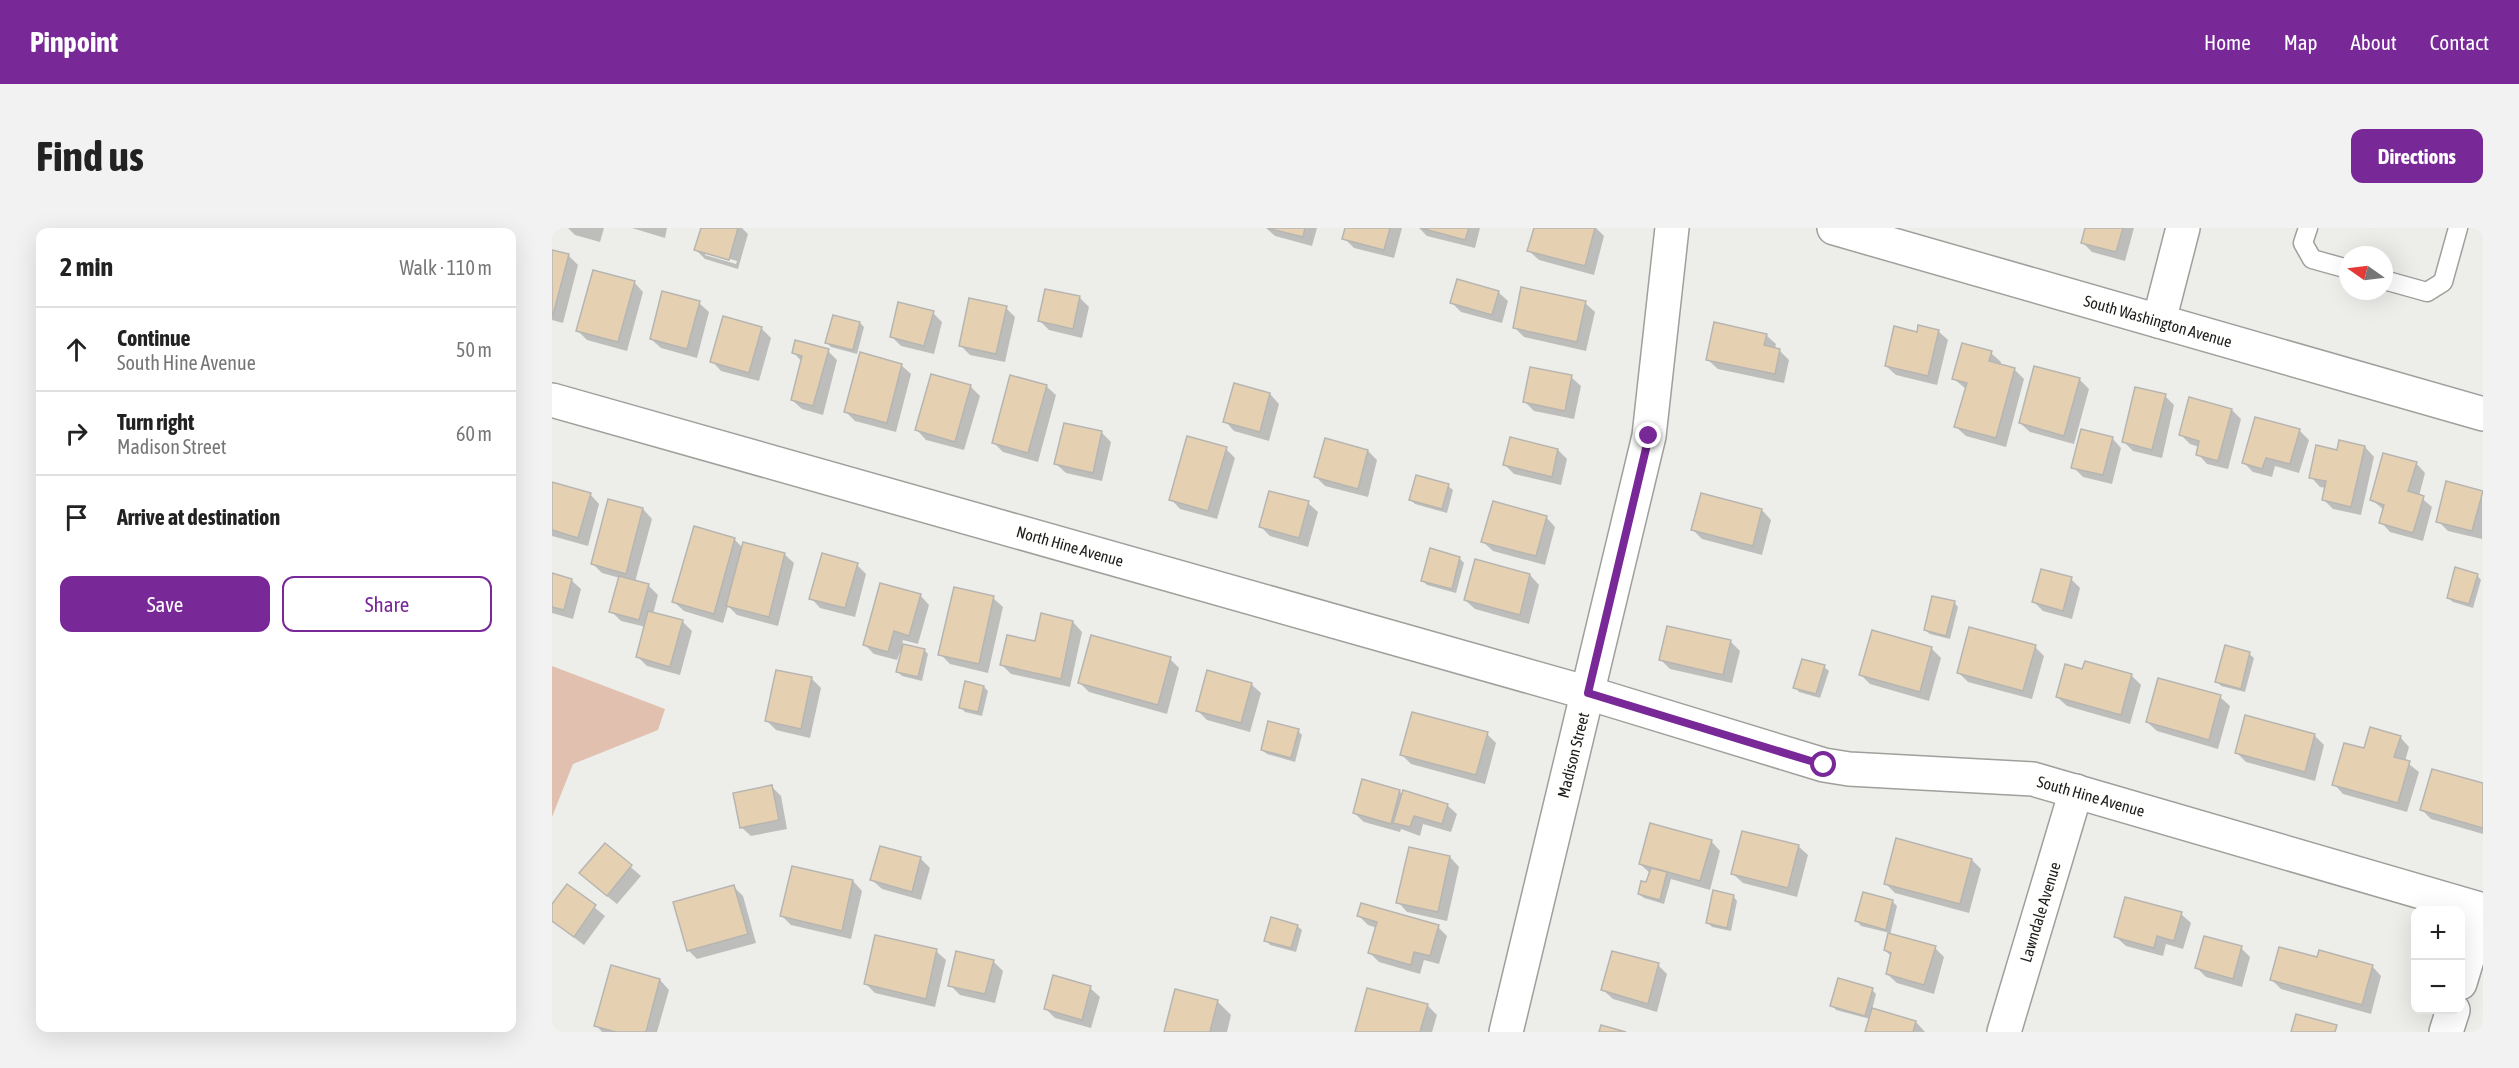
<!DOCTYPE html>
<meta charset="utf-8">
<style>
body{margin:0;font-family:"Asap Condensed",sans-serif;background:#f2f2f2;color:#222}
.controls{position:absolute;right:18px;bottom:18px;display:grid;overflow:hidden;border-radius:12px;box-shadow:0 6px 24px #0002}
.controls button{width:54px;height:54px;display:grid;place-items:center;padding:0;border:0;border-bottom:2px solid #e0e0e0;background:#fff;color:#222;font:30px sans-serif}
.compass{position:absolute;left:1787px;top:18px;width:54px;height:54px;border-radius:50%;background:#fff;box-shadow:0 6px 24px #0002;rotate:284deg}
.stop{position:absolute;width:18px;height:18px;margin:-14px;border:4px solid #792898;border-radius:50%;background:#fff}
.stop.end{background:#792898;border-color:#fff;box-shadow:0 2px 6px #0008}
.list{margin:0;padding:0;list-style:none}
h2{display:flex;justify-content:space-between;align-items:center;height:78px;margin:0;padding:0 24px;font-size:26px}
h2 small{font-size:20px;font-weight:400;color:#767676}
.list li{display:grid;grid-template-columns:39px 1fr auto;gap:18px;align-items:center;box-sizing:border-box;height:84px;padding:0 24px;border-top:2px solid #e0e0e0}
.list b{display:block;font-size:22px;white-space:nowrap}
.list p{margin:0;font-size:20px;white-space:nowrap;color:#767676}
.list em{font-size:20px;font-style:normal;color:#767676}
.actions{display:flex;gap:12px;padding:18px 24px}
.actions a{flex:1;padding:14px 0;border:2px solid #792898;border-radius:12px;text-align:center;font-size:21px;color:#792898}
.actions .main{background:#792898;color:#fff}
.icon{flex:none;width:33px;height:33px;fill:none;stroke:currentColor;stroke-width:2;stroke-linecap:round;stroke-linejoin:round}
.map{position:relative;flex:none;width:1931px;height:804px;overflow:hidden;border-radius:12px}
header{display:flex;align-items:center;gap:36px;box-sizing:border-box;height:84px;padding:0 30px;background:#792898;color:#fff}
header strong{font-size:28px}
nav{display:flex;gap:33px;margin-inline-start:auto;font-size:21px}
.intro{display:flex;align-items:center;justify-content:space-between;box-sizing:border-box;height:144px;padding:0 36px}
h1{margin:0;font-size:42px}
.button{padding:15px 27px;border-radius:12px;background:#792898;color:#fff;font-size:21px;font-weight:700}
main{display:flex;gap:36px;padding:0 36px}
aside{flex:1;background:#fff;border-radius:12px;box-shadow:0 6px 24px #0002}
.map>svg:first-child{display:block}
</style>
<header>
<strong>Pinpoint</strong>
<nav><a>Home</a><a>Map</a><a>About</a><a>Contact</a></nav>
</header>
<div class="intro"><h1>Find us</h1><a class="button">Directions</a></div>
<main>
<aside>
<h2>2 min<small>Walk · 110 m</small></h2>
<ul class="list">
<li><svg class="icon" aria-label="ahead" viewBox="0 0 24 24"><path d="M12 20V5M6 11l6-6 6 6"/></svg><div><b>Continue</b><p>South Hine Avenue</p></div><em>50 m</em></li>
<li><svg class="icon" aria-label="right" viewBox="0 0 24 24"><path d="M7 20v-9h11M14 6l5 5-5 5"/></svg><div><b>Turn right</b><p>Madison Street</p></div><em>60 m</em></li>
<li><svg class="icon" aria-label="arrive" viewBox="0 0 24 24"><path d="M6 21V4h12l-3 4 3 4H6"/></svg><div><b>Arrive at destination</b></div></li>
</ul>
<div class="actions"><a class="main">Save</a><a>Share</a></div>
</aside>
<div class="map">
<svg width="1931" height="804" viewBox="0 0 1931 804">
<rect width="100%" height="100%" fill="#edeeea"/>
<polygon fill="#e2c0b0" points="0,438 113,481 106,502 21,536 0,589"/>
<g fill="#0003" fill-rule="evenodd">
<polygon points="16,0 52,0 48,14 23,7"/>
<polygon points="80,0 115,0 113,10"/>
<path d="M150,0H190L196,6L186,41L153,31L144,22ZM153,24L185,33L184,36L153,27Z"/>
<polygon points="714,0 765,0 760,18 723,8"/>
<polygon points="795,0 850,0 842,30 802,20 792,10"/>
<polygon points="867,0 928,0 923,20 875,8"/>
<polygon points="983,0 1044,0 1052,8 1042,47 987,32 977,23"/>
<polygon points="1534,0 1582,0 1573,33 1540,24 1530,14"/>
<polygon points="0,23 17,28 26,37 11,95 0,92"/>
<polygon points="82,54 91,64 75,123 35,112 26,103"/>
<polygon points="946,64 956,73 950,95 909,84 900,75"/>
<polygon points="528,70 537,79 530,110 497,102 488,93"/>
<polygon points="147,75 157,84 145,130 109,120 99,111"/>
<polygon points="1033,75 1043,84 1034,123 972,109 962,99"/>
<polygon points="454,80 463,89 453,134 418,127 408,117"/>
<polygon points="381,85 390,94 382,126 349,118 339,108"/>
<polygon points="308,95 312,99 305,126 279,119 275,115"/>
<polygon points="209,100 219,110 207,153 169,143 160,133"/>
<polygon points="1386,103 1396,112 1385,157 1344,147 1334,138 1366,106"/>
<polygon points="1214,107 1224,116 1223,121 1227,122 1237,132 1232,155 1166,141 1156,132"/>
<polygon points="276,123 285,132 271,187 250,181 240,172 250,134 242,125"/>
<polygon points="1439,125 1449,134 1448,138 1463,142 1472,151 1454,219 1414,208 1404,199 1414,161 1402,151"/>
<polygon points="349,137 359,146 344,204 303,193 294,184"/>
<polygon points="1019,149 1029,158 1022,191 982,183 973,174"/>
<polygon points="1527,151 1537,161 1522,216 1478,204 1468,195"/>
<polygon points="683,157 718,166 727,176 717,213 682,203 673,193"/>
<polygon points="418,158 428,168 412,222 374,212 365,202"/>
<polygon points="494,158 504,167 486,234 451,224 441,214"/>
<polygon points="1613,168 1622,177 1610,230 1581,223 1572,214"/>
<polygon points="1680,182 1689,191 1676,241 1655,236 1646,226 1647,219 1638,216 1629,207"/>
<polygon points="1747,202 1757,212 1747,245 1723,238 1720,249 1701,244 1692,235"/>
<polygon points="549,204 559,214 550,253 514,245 504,236"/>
<polygon points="1560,210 1569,220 1560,256 1531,249 1521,239"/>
<polygon points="1813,219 1822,229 1809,287 1781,281 1771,271 1774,260 1768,259 1759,249 1786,224"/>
<polygon points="674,221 683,230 665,291 628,281 619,271"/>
<polygon points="1006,222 1015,231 1009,257 962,246 953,237"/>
<polygon points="816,223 825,232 816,269 773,258 764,249"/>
<polygon points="1864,235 1873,245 1867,268 1880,279 1871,313 1838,304 1829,294 1832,282 1820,272"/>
<polygon points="0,256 38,266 47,276 36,318 0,308"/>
<polygon points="896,258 901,262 895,285 863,276 859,272"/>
<polygon points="1930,264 1930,311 1896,303 1886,293"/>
<polygon points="756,275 766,284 756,319 718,308 709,299"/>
<polygon points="91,281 100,291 83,354 96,357 106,367 101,386 131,394 140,403 128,447 95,438 86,429 94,399 69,393 59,383 68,350 50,345 41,336"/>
<polygon points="1210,282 1219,292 1210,327 1150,311 1141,302"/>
<polygon points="994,289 1003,299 993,337 941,323 931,314"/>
<polygon points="182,311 191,320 232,326 242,335 226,398 185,387 176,378 171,395 132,383 122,374"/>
<polygon points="907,330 912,335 904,365 875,357 870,352"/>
<polygon points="305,337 314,346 303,389 268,380 259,370"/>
<polygon points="0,347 19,352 29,361 21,391 0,385"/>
<polygon points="978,347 987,357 977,396 923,381 913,372"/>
<polygon points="1925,347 1929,352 1921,380 1901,374 1896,370"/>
<polygon points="1519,351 1528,360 1520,391 1491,383 1482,374"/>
<polygon points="368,367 377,377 366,416 351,412 350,417 372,422 376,426 370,453 350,448 346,444 350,424 348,424 345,432 322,426 312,416"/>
<polygon points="441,370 451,379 436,445 398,436 388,426"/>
<polygon points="1402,374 1406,379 1398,411 1378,406 1373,402"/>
<polygon points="521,394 530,404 518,459 459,446 450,437"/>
<polygon points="1321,404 1380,421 1389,430 1377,473 1318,456 1309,447"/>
<polygon points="1178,413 1188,423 1180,455 1118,441 1109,432"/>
<polygon points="1483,419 1492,428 1480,471 1416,454 1406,444"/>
<polygon points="1697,426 1702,430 1693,464 1669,458 1665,453"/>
<polygon points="618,431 627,440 615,486 537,464 527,454"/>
<polygon points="1272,439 1277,443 1268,470 1247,464 1243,459"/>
<polygon points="1531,443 1579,447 1589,457 1578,496 1515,478 1505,469"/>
<polygon points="259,450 269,460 258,510 224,502 215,493"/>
<polygon points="699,456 709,465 698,504 655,492 646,483"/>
<polygon points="432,459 436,463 430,488 413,484 408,479"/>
<polygon points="1668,469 1678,478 1666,521 1605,503 1595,494"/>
<polygon points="746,503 750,507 743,534 715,526 710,522"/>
<polygon points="935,506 944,515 933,556 859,536 849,526"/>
<polygon points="1763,508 1772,517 1763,553 1694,534 1684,524"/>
<polygon points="1848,509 1857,519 1853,533 1867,544 1855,584 1791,566 1782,556 1813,522"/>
<polygon points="1931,557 1931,606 1879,591 1870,582"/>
<polygon points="220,559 229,568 235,601 199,608 189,599"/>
<polygon points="847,563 851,567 895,577 905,586 899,604 871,596 868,608 849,601 848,604 812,594 802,585"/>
<polygon points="1159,613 1168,623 1158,662 1119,651 1112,676 1092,670 1087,666 1096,656 1099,646 1088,636"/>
<polygon points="53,617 89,648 65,676 39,655"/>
<polygon points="1246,618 1256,627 1245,669 1191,655 1181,646"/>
<polygon points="858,620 898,629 907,639 895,693 855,684 846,674"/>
<polygon points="369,631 378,640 369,672 330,661 320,652"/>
<polygon points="1420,632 1429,641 1417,685 1343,665 1333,655"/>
<polygon points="241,640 301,653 310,663 299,711 239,697 230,688"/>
<polygon points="16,658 53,688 32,717 0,693 0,679"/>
<polygon points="182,659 191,668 204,715 145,731 136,722"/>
<polygon points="1181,668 1185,673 1179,703 1160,699 1156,695"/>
<polygon points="1341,674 1345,678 1338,707 1383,720 1392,729 1382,766 1345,755 1335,746 1340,729 1333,722 1338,705 1309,698 1305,693"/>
<polygon points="1629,686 1639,695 1631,721 1614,716 1611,728 1574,718 1564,709"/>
<polygon points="807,688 886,699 895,708 887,736 872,732 868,746 827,734 818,725 825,700 816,697"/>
<polygon points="745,698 750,702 744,724 718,717 714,712"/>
<polygon points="1689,720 1698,729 1690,759 1654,749 1645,740"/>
<polygon points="384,723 394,732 383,779 323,765 314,756"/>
<polygon points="1766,731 1820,738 1829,748 1819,786 1729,761 1720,752"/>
<polygon points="441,733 451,743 443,775 408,767 398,757"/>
<polygon points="1106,737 1115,746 1105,784 1061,771 1051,762"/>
<polygon points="108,752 117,762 105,804 50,804 44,797"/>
<polygon points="538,760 548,769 539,800 503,790 493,780"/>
<polygon points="1320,762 1324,766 1320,782 1364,794 1373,804 1315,804 1318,791 1284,782 1280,777"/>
<polygon points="665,773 679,787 675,804 614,804"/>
<polygon points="875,777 885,787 880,804 805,804"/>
</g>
<g fill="#e5d1b1" stroke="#b7b5b2" stroke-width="1.5">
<polygon points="149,0 186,0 177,32 142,22"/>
<polygon points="715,0 753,0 751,9"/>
<polygon points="793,0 838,0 832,22 790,11"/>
<polygon points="869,0 917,0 913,12"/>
<polygon points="982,0 1043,0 1033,38 975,23"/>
<polygon points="1533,0 1571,0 1564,24 1529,15"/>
<polygon points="0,22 17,26 1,87 0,86"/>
<polygon points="41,42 83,53 66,114 24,103"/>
<polygon points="905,51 947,63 940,87 898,75"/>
<polygon points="969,59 1034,73 1025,114 961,100"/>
<polygon points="493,61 528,68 521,101 486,93"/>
<polygon points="110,63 148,73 135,121 98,111"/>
<polygon points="417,70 455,78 444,126 407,118"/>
<polygon points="346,74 382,83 372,118 338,109"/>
<polygon points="281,87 308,94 301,122 273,115"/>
<polygon points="171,88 210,99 197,145 158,134"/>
<polygon points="1162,94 1215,106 1212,117 1228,121 1223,146 1154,132"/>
<polygon points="1366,97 1387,102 1376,148 1333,138 1342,98 1365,104"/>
<polygon points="243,112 277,121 261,178 239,172 250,128 240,125"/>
<polygon points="1410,115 1440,123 1437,133 1463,140 1444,210 1402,199 1415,155 1400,151"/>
<polygon points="308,124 350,136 335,195 292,184"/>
<polygon points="1482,138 1528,150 1512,208 1467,195"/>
<polygon points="978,139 1020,147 1013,183 971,174"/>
<polygon points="379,146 419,157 403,214 363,202"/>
<polygon points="458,147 495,157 476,225 440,215"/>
<polygon points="682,155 718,165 708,204 671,194"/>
<polygon points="1583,159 1614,166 1600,222 1570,214"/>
<polygon points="1637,169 1680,181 1666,233 1644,227 1647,213 1627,207"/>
<polygon points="1703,189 1748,201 1738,236 1714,230 1710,241 1690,235"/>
<polygon points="512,195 550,203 541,245 502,236"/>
<polygon points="1529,201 1561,209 1551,247 1519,240"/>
<polygon points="635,208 675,219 656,283 617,272"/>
<polygon points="958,209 1006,221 1000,249 951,237"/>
<polygon points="773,210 816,222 806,261 762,249"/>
<polygon points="1787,212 1813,218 1799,279 1770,272 1774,253 1757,250 1764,217 1785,222"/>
<polygon points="1831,225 1865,234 1856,263 1872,268 1861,305 1827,295 1832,277 1818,272"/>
<polygon points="864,247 897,256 890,281 857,272"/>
<polygon points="1894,253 1931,263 1920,303 1884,294"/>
<polygon points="0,254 39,265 26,310 0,302"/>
<polygon points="717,263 757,273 747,310 707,299"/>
<polygon points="1149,265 1210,281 1201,318 1139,302"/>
<polygon points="56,271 91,280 74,346 39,336"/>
<polygon points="941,273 995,288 984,328 929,314"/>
<polygon points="142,298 183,310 162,386 120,374"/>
<polygon points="191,314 233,325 217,389 174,378"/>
<polygon points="878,320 908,329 900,361 869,353"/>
<polygon points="270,325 306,335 293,380 257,371"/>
<polygon points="923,331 978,346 968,387 912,372"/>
<polygon points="1903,339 1926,346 1917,376 1895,370"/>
<polygon points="1489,341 1520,349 1511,383 1480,374"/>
<polygon points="0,345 20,351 12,382 0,379"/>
<polygon points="67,348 97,356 87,392 57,384"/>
<polygon points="328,355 369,366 357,408 342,403 336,424 311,417"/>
<polygon points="402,359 442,368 427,436 386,427"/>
<polygon points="1380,368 1403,373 1394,408 1372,402"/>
<polygon points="96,383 131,392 118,439 84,429"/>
<polygon points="489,385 521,393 509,451 448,437 455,407 483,413"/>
<polygon points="1115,398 1179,412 1171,447 1107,432"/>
<polygon points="1417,399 1484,417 1471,463 1405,445"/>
<polygon points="1320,402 1380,419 1368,464 1307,447"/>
<polygon points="539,407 619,429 606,477 526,455"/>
<polygon points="351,416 373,421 366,449 344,444"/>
<polygon points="1673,417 1698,424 1689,461 1663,454"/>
<polygon points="1250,431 1273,437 1264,466 1241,460"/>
<polygon points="1533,433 1580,446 1569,487 1504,469 1513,436 1530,441"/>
<polygon points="224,442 260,449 249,501 213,493"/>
<polygon points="655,442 700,455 689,495 644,483"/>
<polygon points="1606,450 1669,467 1657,512 1594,494"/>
<polygon points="413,453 432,458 426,484 407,480"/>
<polygon points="860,484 936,504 924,547 848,527"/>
<polygon points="1693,487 1763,506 1753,544 1683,525"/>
<polygon points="716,493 747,501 739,530 709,522"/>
<polygon points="1818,499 1849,508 1842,529 1858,533 1846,575 1780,557 1792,515 1812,520"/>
<polygon points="1880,541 1931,555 1931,600 1868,582"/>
<polygon points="810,551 848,562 839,596 801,585"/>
<polygon points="220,557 227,592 188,600 181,565"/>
<polygon points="851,562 896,576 890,596 862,588 858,599 841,595"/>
<polygon points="1098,595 1160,612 1148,653 1087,636"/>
<polygon points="1190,603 1247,617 1236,660 1179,646"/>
<polygon points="1344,610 1420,631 1408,676 1332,656"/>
<polygon points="53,615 80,637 55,668 27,645"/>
<polygon points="328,618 369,629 360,664 318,652"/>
<polygon points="857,619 898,628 886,684 844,675"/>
<polygon points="240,638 301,652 290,703 228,688"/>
<polygon points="1099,640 1115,644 1108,672 1086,666 1089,653 1094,654"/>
<polygon points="15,656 44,677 22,709 0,693 0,676"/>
<polygon points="182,657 196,706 135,723 121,674"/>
<polygon points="1161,662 1182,667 1175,700 1154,695"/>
<polygon points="1311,664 1341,672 1334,702 1303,693"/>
<polygon points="1573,669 1630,684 1622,713 1605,708 1602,720 1562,709"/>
<polygon points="809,675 887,697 878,728 862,724 859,737 816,725 825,694 805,688"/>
<polygon points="719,689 746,697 739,720 712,713"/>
<polygon points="1336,705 1384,718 1372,757 1334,746 1339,725 1332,722"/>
<polygon points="323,707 385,721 374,771 312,756"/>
<polygon points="1652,708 1690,718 1681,751 1643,740"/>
<polygon points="1727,719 1765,729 1767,722 1821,737 1810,777 1718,752"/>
<polygon points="404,723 442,732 433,766 396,758"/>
<polygon points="1060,723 1107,735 1096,776 1049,762"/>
<polygon points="59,737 108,751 94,804 64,804 42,798"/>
<polygon points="501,747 539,758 530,792 492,781"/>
<polygon points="1286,750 1321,760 1313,788 1278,778"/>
<polygon points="815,760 876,776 868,804 803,804"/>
<polygon points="623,761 666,772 658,804 612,804"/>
<polygon points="1320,780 1364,793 1361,804 1313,804"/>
<polygon points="1744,786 1785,797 1783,804 1739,804"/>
<polygon points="1049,797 1074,804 1047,804"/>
</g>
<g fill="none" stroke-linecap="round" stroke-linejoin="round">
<g stroke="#9f9f9c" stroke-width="21">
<g id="service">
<polyline points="1756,0 1751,15 1760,31 1796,41"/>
<polyline points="1832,52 1875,64 1891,54 1906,0"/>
</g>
</g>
<g stroke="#9f9f9c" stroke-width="36">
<g id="minor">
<polyline points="1607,93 1631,0"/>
<polyline points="0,172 1036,465 1272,537 1297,541 1481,551 1931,682"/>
<polyline points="1908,755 1930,682"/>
<polyline points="1452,804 1524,563"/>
<polyline points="1894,804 1901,782"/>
</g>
</g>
<g stroke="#9f9f9c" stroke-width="36">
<g id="tertiary">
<polyline points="1282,0 1931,186"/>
<polyline points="954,804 1097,208 1120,0"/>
</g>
</g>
<use href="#service" stroke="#fff" stroke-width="18"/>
<use href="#minor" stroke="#fff" stroke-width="33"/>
<use href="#tertiary" stroke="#fff" stroke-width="33"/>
</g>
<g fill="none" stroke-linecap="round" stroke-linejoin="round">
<polyline stroke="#792898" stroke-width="8" points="1097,208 1036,465 1272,537"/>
</g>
<g text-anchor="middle" stroke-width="6" stroke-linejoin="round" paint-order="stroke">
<g font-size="16" fill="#1d1d1c" stroke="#fffffe">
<text transform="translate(1606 93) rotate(16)" y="6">South Washington Avenue</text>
<text transform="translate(518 318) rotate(16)" y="6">North Hine Avenue</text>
<text transform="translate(1021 527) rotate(-76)" y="6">Madison Street</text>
<text transform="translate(1539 568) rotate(16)" y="6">South Hine Avenue</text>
<text transform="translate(1488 684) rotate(-73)" y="6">Lawndale Avenue</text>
</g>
</g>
</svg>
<div class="controls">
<button>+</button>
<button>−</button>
</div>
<svg class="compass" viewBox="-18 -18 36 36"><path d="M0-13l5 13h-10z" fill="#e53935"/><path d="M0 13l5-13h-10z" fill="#767676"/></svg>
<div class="stop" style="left:1272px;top:537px"></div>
<div class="stop end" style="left:1097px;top:208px"></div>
</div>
</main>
